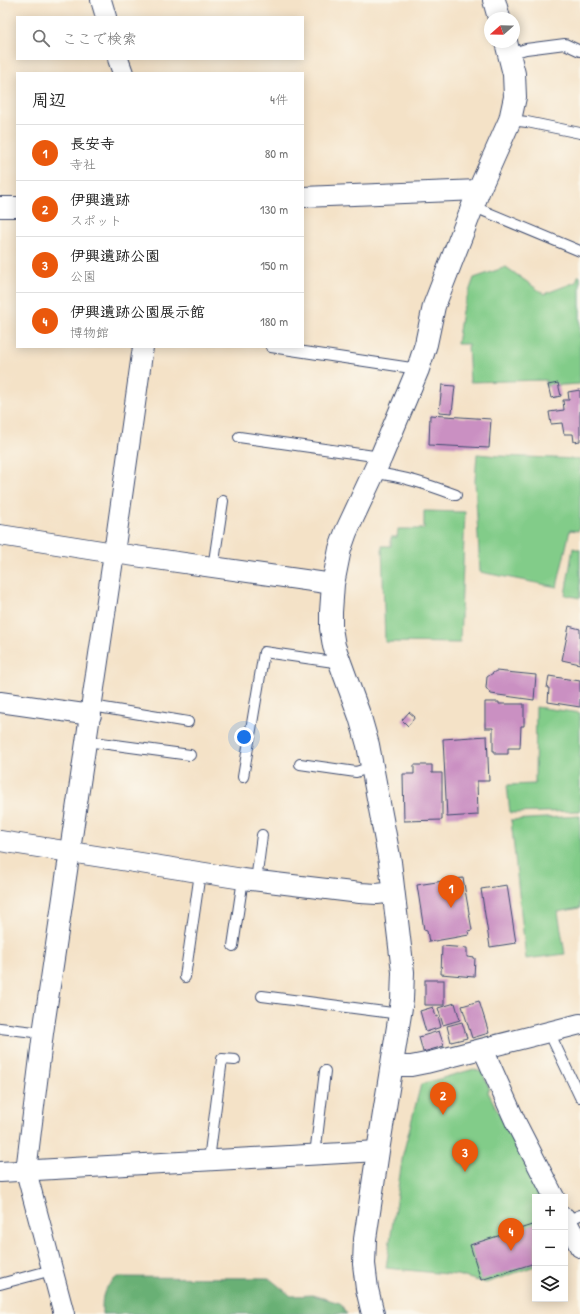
<!DOCTYPE html>
<html lang="ja">
<meta charset="utf-8">
<style>
body{margin:0;font-family:"Patrick Hand","Klee One",sans-serif;background:#f2f2f2;color:#222}
.controls{position:absolute;right:12px;bottom:12px;display:grid;overflow:hidden;border-radius:0px;box-shadow:0 2px 10px #0003}
.controls button{width:36px;height:36px;display:grid;place-items:center;padding:0;border:0;border-bottom:1px solid #e0e0e0;background:#fff;color:#222;font:20px sans-serif}
.compass{position:absolute;left:484px;top:12px;width:36px;height:36px;border-radius:50%;background:#fff;box-shadow:0 2px 10px #0003;rotate:250deg}
.you{position:absolute;left:244px;top:737px;width:14px;height:14px;margin:-10px;border:3px solid #fff;border-radius:50%;background:#1a73e8;box-shadow:0 0 0 6px #1a73e833}
.badge{display:grid;place-items:center;width:26px;height:26px;border-radius:50%;background:#ea580c;color:#fff;font-size:13px;font-weight:700}
.pin{position:absolute;translate:-50% -33px;filter:drop-shadow(0 1px 2px #0008)}
.pin::after{content:'';position:absolute;top:21px;width:14px;height:12px;background:inherit;clip-path:polygon(0 0,100% 0,50% 100%)}
.list{margin:0;padding:0;list-style:none}
h2{display:flex;justify-content:space-between;align-items:center;height:52px;margin:0;padding:0 16px;font-size:17px}
h2 small{font-size:13px;font-weight:400;color:#767676}
.list li{display:grid;grid-template-columns:26px 1fr auto;gap:12px;align-items:center;box-sizing:border-box;height:56px;padding:0 16px;border-top:1px solid #e0e0e0}
.list b{display:block;font-size:15px;white-space:nowrap}
.list p{margin:0;font-size:13px;white-space:nowrap;color:#767676}
.list em{font-size:13px;font-style:normal;color:#767676}
.icon{flex:none;width:22px;height:22px;fill:none;stroke:currentColor;stroke-width:2;stroke-linecap:round;stroke-linejoin:round}
.map{position:relative;flex:none;width:580px;height:1314px;overflow:hidden}
.search{position:absolute;background:#fff;box-shadow:0 2px 10px #0003;left:16px;top:16px;width:288px;height:44px;display:flex;align-items:center;gap:10px;box-sizing:border-box;padding:0 14px;border-radius:0px;color:#767676;font-size:15px}
.panel{position:absolute;background:#fff;box-shadow:0 2px 10px #0003;left:16px;top:72px;width:288px;height:276px;border-radius:0px}
.map>svg:first-child{display:block}
</style>
<div class="map">
<svg width="580" height="1314" viewBox="0 0 580 1314">
<rect width="100%" height="100%" fill="#fbf7ec"/>
<filter id="ink" filterUnits="userSpaceOnUse"><feTurbulence type="fractalNoise" baseFrequency=".025" numOctaves="2"/><feDisplacementMap in="SourceGraphic" scale="8" xChannelSelector="R" yChannelSelector="G"/><feConvolveMatrix kernelMatrix="1 2 1 2 8 2 1 2 1" color-interpolation-filters="sRGB"/></filter>
<filter id="wash" filterUnits="userSpaceOnUse"><feTurbulence type="fractalNoise" baseFrequency=".012" numOctaves="4" result="noise"/><feDisplacementMap in="SourceGraphic" scale="16" xChannelSelector="R" yChannelSelector="G"/><feGaussianBlur stdDeviation="0.9" result="paint"/><feColorMatrix in="noise" values="0 0 0 0 0 0 0 0 0 0 0 0 0 0 0 0 0 1.4 0 .05"/><feComposite in="paint" operator="in"/></filter>
<g filter="url(#wash)">
<rect width="100%" height="100%" fill="#f4e2c7"/>
<g fill="#82cc89" stroke="#4e7e74">
<polygon points="506,267 544,294 576,282 578,276 580,276 580,384 546,386 546,380 470,382 468,344 457,344 462,311 474,278"/>
<polygon points="477,454 499,456 580,459 580,521 578,531 570,530 557,587 480,572 475,481"/>
<polygon points="424,511 465,512 460,643 385,642 382,546 391,546 391,537 397,537 398,529 424,529"/>
<polygon points="573,548 580,550 580,598 565,595"/>
<polygon points="536,707 580,713 580,811 510,813 507,785 535,784"/>
<polygon points="580,816 580,908 558,912 565,954 526,959 511,820"/>
<polygon points="474,1069 483,1073 489,1088 488,1092 542,1197 535,1197 535,1266 486,1283 457,1275 386,1268 403,1154 421,1084"/>
</g>
<path fill="#69b075" stroke="#42706a" d="M117,1277L269,1278L291,1296L313,1295L340,1303L347,1314H102C102,1295 102,1290 117,1277Z"/>
<g id="blocks">
<g fill="#ca90c2">
<polygon points="558,383 561,396 551,398 548,385"/>
<polygon points="442,385 455,386 452,413 439,412"/>
<polygon points="580,390 580,441 574,442 573,434 564,434 562,423 551,424 549,412 564,410 563,400 569,400 568,392"/>
<polygon points="430,415 491,419 489,448 429,445"/>
<polygon points="569,626 580,629 580,664 562,660"/>
<polygon points="496,671 536,675 534,700 491,694 486,688 487,677"/>
<polygon points="549,676 580,681 580,707 548,702 549,688 547,688"/>
<polygon points="485,702 499,702 499,704 524,704 524,726 521,726 520,748 508,748 508,754 495,754 495,751 493,751 493,728 485,728"/>
<polygon points="409,712 415,717 408,726 402,720"/>
<polygon points="487,736 489,781 477,781 478,815 447,817 443,739"/>
<polygon points="414,765 432,765 432,773 442,773 442,820 404,821 403,774 414,774"/>
<polygon points="463,878 472,930 468,931 469,935 429,942 427,931 424,930 417,885"/>
<polygon points="507,885 516,943 490,947 481,889"/>
<polygon points="442,946 467,948 467,957 475,958 474,977 441,974"/>
<rect x="425" y="980" width="19" height="25"/>
<polygon points="479,1001 489,1033 472,1038 462,1006"/>
<polygon points="455,1003 460,1020 443,1025 438,1008"/>
<polygon points="433,1007 436,1017 438,1016 441,1027 426,1032 420,1011"/>
<polygon points="462,1022 467,1038 451,1042 447,1026"/>
<polygon points="439,1031 444,1046 423,1052 419,1037"/>
<polygon points="535,1224 535,1263 481,1280 470,1245"/>
</g>
</g>
</g>
<g filter="url(#ink)">
<use href="#blocks" fill-opacity="0" stroke="#3c4a6e" stroke-width="1"/>
<g fill="none" stroke-linecap="round" stroke-linejoin="round">
<g stroke="#3c4a6e" stroke-width="12">
<g id="service">
<polyline points="509,54 526,49 565,44 580,51"/>
<polyline points="510,120 527,122 580,133"/>
<polyline points="472,206 580,251"/>
<polyline points="271,347 418,369"/>
<polyline points="239,437 381,457"/>
<path d="M374,473C403,476 429,485 456,495"/>
<polyline points="213,568 223,501"/>
<polyline points="92,706 188,722"/>
<polyline points="86,741 190,755"/>
<polyline points="300,764 356,772 372,767"/>
<polyline points="243,777 264,652 341,663"/>
<polyline points="256,881 262,835"/>
<polyline points="233,946 243,879"/>
<polyline points="185,977 200,873"/>
<polyline points="262,996 400,1014"/>
<polyline points="0,1028 43,1033"/>
<polyline points="549,1032 580,1097"/>
<polyline points="315,1155 325,1071"/>
<polyline points="209,1160 222,1059 235,1060"/>
<polyline points="566,1221 580,1215"/>
<polyline points="0,1284 52,1270"/>
</g>
</g>
<g stroke="#3c4a6e" stroke-width="22">
<g id="minor">
<polyline points="101,0 106,17"/>
<polyline points="118,59 123,73"/>
<polyline points="303,197 479,190"/>
<polyline points="0,207 17,207"/>
<polyline points="0,535 114,553 333,584"/>
<polyline points="0,702 91,715"/>
<polyline points="0,841 243,879 360,893 377,894 394,892"/>
<polyline points="483,1049 516,1123 554,1197"/>
<polyline points="392,1066 411,1066 426,1063 580,1024"/>
<polyline points="0,1172 378,1151"/>
<polyline points="565,1218 580,1247"/>
<polyline points="64,1314 26,1171 43,1033 114,553 143,347"/>
</g>
</g>
<g stroke="#3c4a6e" stroke-width="24">
<g id="tertiary">
<polyline points="494,0 499,18"/>
<polyline points="373,1314 367,1289 364,1264 365,1239 378,1151 400,1014 402,1000 403,972 390,862 368,745 360,717 334,646 331,628 331,612 333,584 340,549 346,532 381,457 418,369 426,344 434,306 479,190 510,120 515,97 514,74 506,42"/>
</g>
</g>
<use href="#service" stroke="#fff" stroke-width="10"/>
<use href="#minor" stroke="#fff" stroke-width="20"/>
<use href="#tertiary" stroke="#fff" stroke-width="22"/>
</g>
</g>
</svg>
<div class="controls">
<button>+</button>
<button>−</button>
<button><svg class="icon" aria-label="layers" viewBox="0 0 24 24"><path d="M12 4l9 5-9 5-9-5zM3 14l9 5 9-5"/></svg></button>
</div>
<svg class="compass" viewBox="-18 -18 36 36"><path d="M0-13l5 13h-10z" fill="#e53935"/><path d="M0 13l5-13h-10z" fill="#767676"/></svg>
<div class="you"></div>
<div class="pin badge" style="left:451px;top:908px">1</div>
<div class="pin badge" style="left:443px;top:1115px">2</div>
<div class="pin badge" style="left:465px;top:1172px">3</div>
<div class="pin badge" style="left:511px;top:1251px">4</div>
<div class="search"><svg class="icon" aria-label="search" viewBox="0 0 24 24"><circle cx="10" cy="10" r="6"/><path d="M15 15l6 6"/></svg>ここで検索</div>
<section class="panel">
<h2>周辺<small>4件</small></h2>
<ul class="list">
<li><span class="badge">1</span><div><b>長安寺</b><p>寺社</p></div><em>80 m</em></li>
<li><span class="badge">2</span><div><b>伊興遺跡</b><p>スポット</p></div><em>130 m</em></li>
<li><span class="badge">3</span><div><b>伊興遺跡公園</b><p>公園</p></div><em>150 m</em></li>
<li><span class="badge">4</span><div><b>伊興遺跡公園展示館</b><p>博物館</p></div><em>180 m</em></li>
</ul>
</section>
</div>
